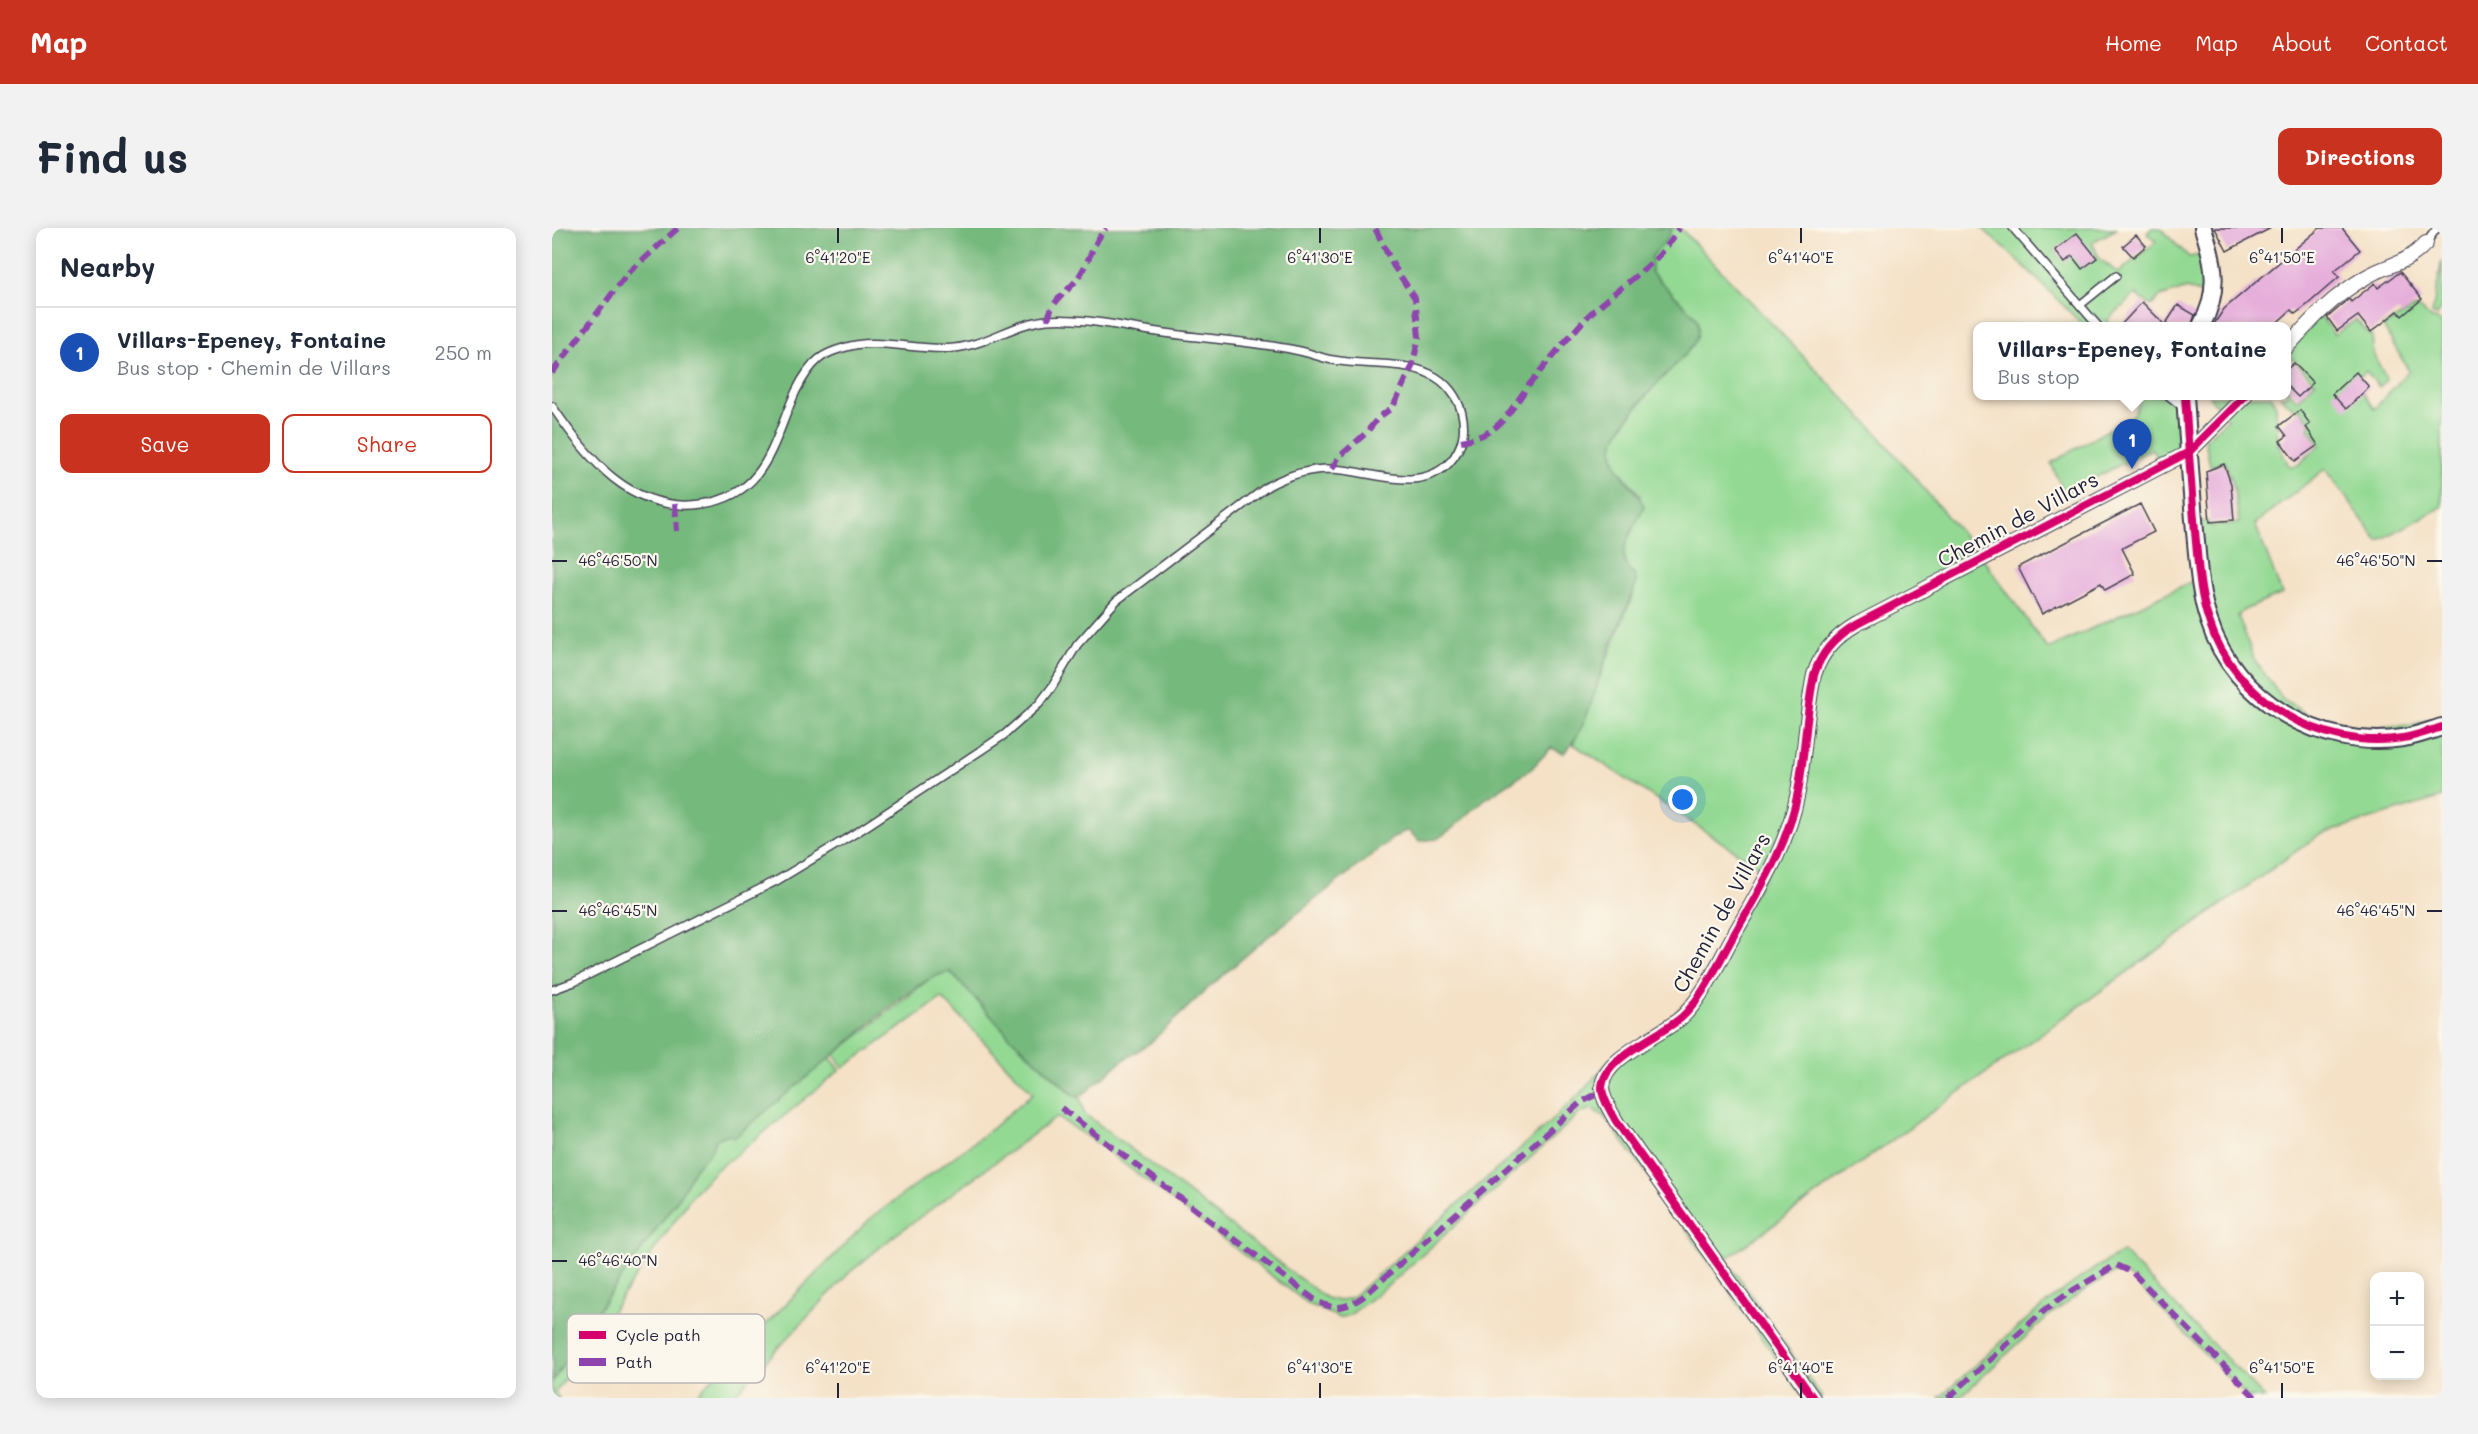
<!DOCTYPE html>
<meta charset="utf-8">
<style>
body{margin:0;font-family:Mali,sans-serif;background:#f2f2f3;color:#1f2937}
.controls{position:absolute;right:18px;bottom:18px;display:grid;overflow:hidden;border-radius:12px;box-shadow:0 3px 15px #0003}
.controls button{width:54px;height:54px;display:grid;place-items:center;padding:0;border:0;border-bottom:2px solid #e0e1e3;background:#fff;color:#1f2937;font:30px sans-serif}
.you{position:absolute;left:1131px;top:572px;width:21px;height:21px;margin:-15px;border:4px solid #fff;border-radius:50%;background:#1a73e8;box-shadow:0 0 0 9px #1a73e833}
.badge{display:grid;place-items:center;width:39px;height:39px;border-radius:50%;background:#c8321e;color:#fff;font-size:20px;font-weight:700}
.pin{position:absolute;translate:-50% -50px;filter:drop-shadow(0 2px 3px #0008)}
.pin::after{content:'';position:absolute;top:32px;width:21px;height:18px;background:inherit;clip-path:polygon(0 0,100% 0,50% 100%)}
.popup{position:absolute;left:1421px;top:94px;width:318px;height:78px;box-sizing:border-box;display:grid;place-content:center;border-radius:12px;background:#fff;filter:drop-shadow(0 2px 4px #0005);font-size:20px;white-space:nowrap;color:#747a83}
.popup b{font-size:22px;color:#1f2937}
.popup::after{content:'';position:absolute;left:50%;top:100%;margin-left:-12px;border:12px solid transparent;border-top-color:#fff}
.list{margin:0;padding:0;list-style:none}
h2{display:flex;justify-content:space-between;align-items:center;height:78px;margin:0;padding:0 24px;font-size:26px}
h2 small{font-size:20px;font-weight:400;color:#747a83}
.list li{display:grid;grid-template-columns:39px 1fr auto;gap:18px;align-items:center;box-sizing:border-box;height:90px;padding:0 24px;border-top:2px solid #e0e1e3}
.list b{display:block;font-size:22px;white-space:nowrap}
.list p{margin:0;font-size:20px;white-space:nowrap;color:#747a83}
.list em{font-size:20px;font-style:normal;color:#747a83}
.actions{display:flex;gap:12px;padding:18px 24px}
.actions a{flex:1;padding:14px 0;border:2px solid #c8321e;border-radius:12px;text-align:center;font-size:21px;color:#c8321e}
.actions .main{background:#c8321e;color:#fff}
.map{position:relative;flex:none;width:1890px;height:1170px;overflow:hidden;border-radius:12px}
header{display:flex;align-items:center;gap:36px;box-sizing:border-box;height:84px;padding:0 30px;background:#c8321e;color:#fff}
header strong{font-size:28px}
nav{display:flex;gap:33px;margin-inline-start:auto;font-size:21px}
.intro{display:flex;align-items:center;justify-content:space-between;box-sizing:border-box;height:144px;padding:0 36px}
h1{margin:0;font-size:42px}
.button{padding:15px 27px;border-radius:12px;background:#c8321e;color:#fff;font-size:21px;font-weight:700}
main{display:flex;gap:36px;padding:0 36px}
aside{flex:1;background:#fff;border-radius:12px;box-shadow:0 3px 15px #0003}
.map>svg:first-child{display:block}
</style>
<header>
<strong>Map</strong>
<nav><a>Home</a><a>Map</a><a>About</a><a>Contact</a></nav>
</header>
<div class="intro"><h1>Find us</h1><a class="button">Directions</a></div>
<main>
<aside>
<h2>Nearby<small></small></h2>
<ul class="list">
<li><span class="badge" style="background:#1a4fb4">1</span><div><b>Villars-Epeney, Fontaine</b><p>Bus stop · Chemin de Villars</p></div><em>250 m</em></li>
</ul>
<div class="actions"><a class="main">Save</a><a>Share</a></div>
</aside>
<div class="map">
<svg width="1890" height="1170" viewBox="0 0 1890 1170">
<rect width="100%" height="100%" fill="#fbf7ec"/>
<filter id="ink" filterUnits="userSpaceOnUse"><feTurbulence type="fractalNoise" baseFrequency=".0167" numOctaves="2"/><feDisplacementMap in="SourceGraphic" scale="12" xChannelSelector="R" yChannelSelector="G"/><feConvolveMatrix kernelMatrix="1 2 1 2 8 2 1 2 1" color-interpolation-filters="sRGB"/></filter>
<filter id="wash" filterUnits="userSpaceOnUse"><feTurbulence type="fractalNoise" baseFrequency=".008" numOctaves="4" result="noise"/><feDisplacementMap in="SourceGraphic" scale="24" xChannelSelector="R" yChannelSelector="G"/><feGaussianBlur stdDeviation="1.35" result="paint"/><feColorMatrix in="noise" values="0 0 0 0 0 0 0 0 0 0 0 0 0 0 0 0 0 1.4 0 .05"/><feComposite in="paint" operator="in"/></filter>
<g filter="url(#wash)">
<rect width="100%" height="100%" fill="#f4e1c6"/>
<g fill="#93d993" stroke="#5a7e67" stroke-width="1.5">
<polygon points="1120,0 1128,0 1324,204 1431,331 1496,421 1647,350 1643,295 1655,293 1659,298 1687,295 1681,255 1673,234 1658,238 1653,212 1675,191 1657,168 1719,168 1724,178 1726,216 1737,238 1746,237 1768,217 1757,200 1759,195 1748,180 1743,182 1728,168 1734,168 1735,161 1745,172 1763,154 1735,125 1767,85 1782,107 1804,92 1820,109 1822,127 1835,152 1827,159 1814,143 1803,154 1822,181 1857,143 1831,98 1865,79 1879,90 1890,94 1890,279 1826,313 1773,241 1703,296 1730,366 1692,382 1686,388 1702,431 1731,472 1763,491 1814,500 1859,497 1890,488 1890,569 1767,607 1174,1031 1270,1170 1252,1170 1102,955 1051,887 1039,881 1028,885 839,1055 799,1086 788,1090 758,1077 538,910 505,889 342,1008 297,1045 179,1170 141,1170 319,990 437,903 481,865 390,770 291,840 282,827 376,752 390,745 398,744 459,810 522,868 528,869 532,885 743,1047 774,1070 787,1073 800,1069 811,1060 996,896 1030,864 1057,833 1106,800 1139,770 1215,644 1021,516 1081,366 1084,349 1072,336 1071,328 1076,307 1088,287 1088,267 1064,238 1060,218 1067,202 1097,165 1143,88 1099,44 1100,28 1114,13"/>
<polygon points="1430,0 1491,0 1492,2 1495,0 1566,0 1540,14 1547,30 1566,45 1604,14 1595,5 1600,0 1608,0 1637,29 1655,26 1658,69 1635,60 1608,69 1599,78 1583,66 1555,93 1560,98 1532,98 1473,39"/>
<polygon points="1890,32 1890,78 1885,88 1880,86"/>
<polygon points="1584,168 1617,168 1634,182 1637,224 1609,237 1600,221 1512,265 1499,235 1580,188 1588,174"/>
<polygon points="278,829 288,842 198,916 164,942 144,962 3,1165 7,1170 0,1170 0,1154 47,1081 125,972 144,939 158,924 164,911 177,906 231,868"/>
<path d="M1571,1024L1713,1170H1696L1580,1051L1569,1045H1561L1537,1059L1495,1089L1407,1170H1387C1446,1118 1501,1061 1571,1024Z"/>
</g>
<path fill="#76b97d" stroke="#4c6e5c" stroke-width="1.5" d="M0,0H1120L1114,13L1100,28L1099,44L1143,88C1146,93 1147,99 1146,105C1144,117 1133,126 1125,135C1107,154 1057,201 1061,227C1064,246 1085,260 1092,278C1083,301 1057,329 1084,349V356C1074,382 1062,407 1053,433C1042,463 1035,502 1012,525L999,520L979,541L933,571L901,600L885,611L867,613L857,603L851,604L841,610L713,711L654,762L598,815L570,833L528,869L523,868L459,810L399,744C369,746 308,805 284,825C250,853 216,881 182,910L177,906L164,911L158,924L144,939L125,972L47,1081L0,1154Z"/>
<g id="blocks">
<g fill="#e6afdb">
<polygon points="1663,0 1719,0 1675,23"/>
<polygon points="1768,0 1790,0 1808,22 1782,43 1787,49 1755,77 1743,86 1739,82 1720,99 1660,99 1672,81"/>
<polygon points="1525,5 1545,30 1530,41 1520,28 1513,34 1503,22"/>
<polygon points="1584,7 1594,18 1581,29 1571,18"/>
<polygon points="1848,44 1870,71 1850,88 1846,83 1819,104 1806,88 1785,103 1775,89 1777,88 1797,71 1799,74 1823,55 1826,60"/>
<polygon points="1590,74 1613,97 1626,77 1643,87 1639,99 1567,99"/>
<polygon points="1742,135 1761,155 1746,169 1734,157 1734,142"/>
<polygon points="1804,144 1817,159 1794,181 1780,166"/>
<polygon points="1748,182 1758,196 1754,199 1766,217 1743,233 1728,213 1735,208 1727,198"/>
<polygon points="1672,236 1679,256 1682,292 1658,294 1654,243"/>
<polygon points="1588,276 1602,304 1570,320 1583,346 1553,362 1549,355 1490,386 1466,339"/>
</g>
</g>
</g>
<g filter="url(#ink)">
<use href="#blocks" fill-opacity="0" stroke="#423f50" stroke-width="1.5"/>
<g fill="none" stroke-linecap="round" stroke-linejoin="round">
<g stroke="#423f50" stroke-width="10">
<g id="service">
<polyline points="1461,0 1546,98"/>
<polyline points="1874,15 1885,0"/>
<polyline points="1528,77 1564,48"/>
<polyline points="1617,168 1632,180"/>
<path d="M0,178C35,230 79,286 150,276C216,267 221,212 244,163C250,151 257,139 267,131C273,126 284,122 291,120C325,108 366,124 402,120C435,117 462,95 495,92C532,89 570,99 606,104C651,111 698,113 743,122C756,124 768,130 781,132C812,138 848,132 878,146C910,161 924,205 898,234C867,267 817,242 779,241C756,241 736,247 716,258L564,373L525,417L500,459L487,476L452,507L307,603L226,652L22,754L0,762"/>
</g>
</g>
<g stroke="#423f50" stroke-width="16">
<g id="minor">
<path d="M1734,120C1760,91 1780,69 1814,49C1837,35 1853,38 1874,15"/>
<path d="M1261,1170L1064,893C1059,883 1050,871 1050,859C1052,829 1109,808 1130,789C1138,782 1144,773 1150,764C1162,746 1172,724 1183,705C1208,661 1237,615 1246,564C1253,525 1254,485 1262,447C1269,424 1284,408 1305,396L1637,224L1693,168"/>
</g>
</g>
<g stroke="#423f50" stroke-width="20">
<g id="tertiary">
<path d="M1649,98C1668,64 1663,36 1651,0"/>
<path d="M1633,168C1636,213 1639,258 1643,303C1646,334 1647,364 1657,393C1682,472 1769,523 1851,510C1864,508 1877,503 1890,499"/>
</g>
</g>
<use href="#service" stroke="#fff" stroke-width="7"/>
<use href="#minor" stroke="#fff" stroke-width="14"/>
<use href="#tertiary" stroke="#fff" stroke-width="16"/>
<g stroke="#8e44ad" stroke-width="6" stroke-dasharray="12 6" stroke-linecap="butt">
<path d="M496,92C499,72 515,65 526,50C537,34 541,15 554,0"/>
<polyline points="0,145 75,46 126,0"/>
<path d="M909,213C924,210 935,207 946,197C958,186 967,170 977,157C995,134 1016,110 1036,88C1066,58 1107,38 1127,0"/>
<polyline points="780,241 786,230 814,205 826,190 841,179 860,139 867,109 863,70 841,37 823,0"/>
<polyline points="123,276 125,303"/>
<path d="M509,880L763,1072C782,1083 794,1081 812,1068L1028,875L1041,868L1051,866"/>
<polyline points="1396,1170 1494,1081 1523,1061 1564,1037 1581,1045 1704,1170"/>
</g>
<g stroke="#fbf7ec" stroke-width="11">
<g id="cycleway">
<path d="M1633,168C1636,213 1639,258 1643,303C1646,334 1647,364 1657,393C1682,472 1769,523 1851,510C1864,508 1877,503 1890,499"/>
<path d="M1261,1170L1064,893C1059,883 1050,871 1050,859C1052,829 1109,808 1130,789C1138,782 1144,773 1150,764C1162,746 1172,724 1183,705C1208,661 1237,615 1246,564C1253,525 1254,485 1262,447C1269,424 1284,408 1305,396L1637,224L1693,168"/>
</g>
</g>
<use href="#cycleway" stroke="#d6006c" stroke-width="8"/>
</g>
</g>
<path fill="none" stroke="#22223b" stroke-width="2" d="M286,0V15M768,0V15M1249,0V15M1730,0V15M0,333H15M1875,333H1890M0,683H15M1875,683H1890M0,1033H15M286,1155V1170M768,1155V1170M1249,1155V1170M1730,1155V1170"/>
<g text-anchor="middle" stroke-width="4.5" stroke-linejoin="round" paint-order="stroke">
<g font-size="21" fill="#22223b" stroke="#fbf7ec">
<text transform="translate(1466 292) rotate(-28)" y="7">Chemin de Villars</text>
<text transform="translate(1170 685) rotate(-61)" y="7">Chemin de Villars</text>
</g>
</g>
<rect x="15" y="1086" width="198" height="69" rx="9" fill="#fbf7ec" stroke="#bab7b7" stroke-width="1.5"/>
<rect x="27" y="1103" width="27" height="8" fill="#d6006c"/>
<rect x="27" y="1130" width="27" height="8" fill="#8e44ad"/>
<g font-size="16" fill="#22223b">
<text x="64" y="1113">Cycle path</text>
<text x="64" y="1140">Path</text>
</g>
<g font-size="15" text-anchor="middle" fill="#22223b" stroke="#fbf7ec" stroke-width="4.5" stroke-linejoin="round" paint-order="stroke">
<text x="286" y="35">6°41'20"E</text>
<text x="768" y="35">6°41'30"E</text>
<text x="1249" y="35">6°41'40"E</text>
<text x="1730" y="35">6°41'50"E</text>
<text x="66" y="338">46°46'50"N</text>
<text x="1824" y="338">46°46'50"N</text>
<text x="66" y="688">46°46'45"N</text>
<text x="1824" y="688">46°46'45"N</text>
<text x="66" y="1038">46°46'40"N</text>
<text x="286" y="1145">6°41'20"E</text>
<text x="768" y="1145">6°41'30"E</text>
<text x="1249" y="1145">6°41'40"E</text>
<text x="1730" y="1145">6°41'50"E</text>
</g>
</svg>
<div class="controls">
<button>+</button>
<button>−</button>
</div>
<div class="you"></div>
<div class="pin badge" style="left:1580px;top:241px;background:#1a4fb4">1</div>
<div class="popup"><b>Villars-Epeney, Fontaine</b>Bus stop</div>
</div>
</main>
